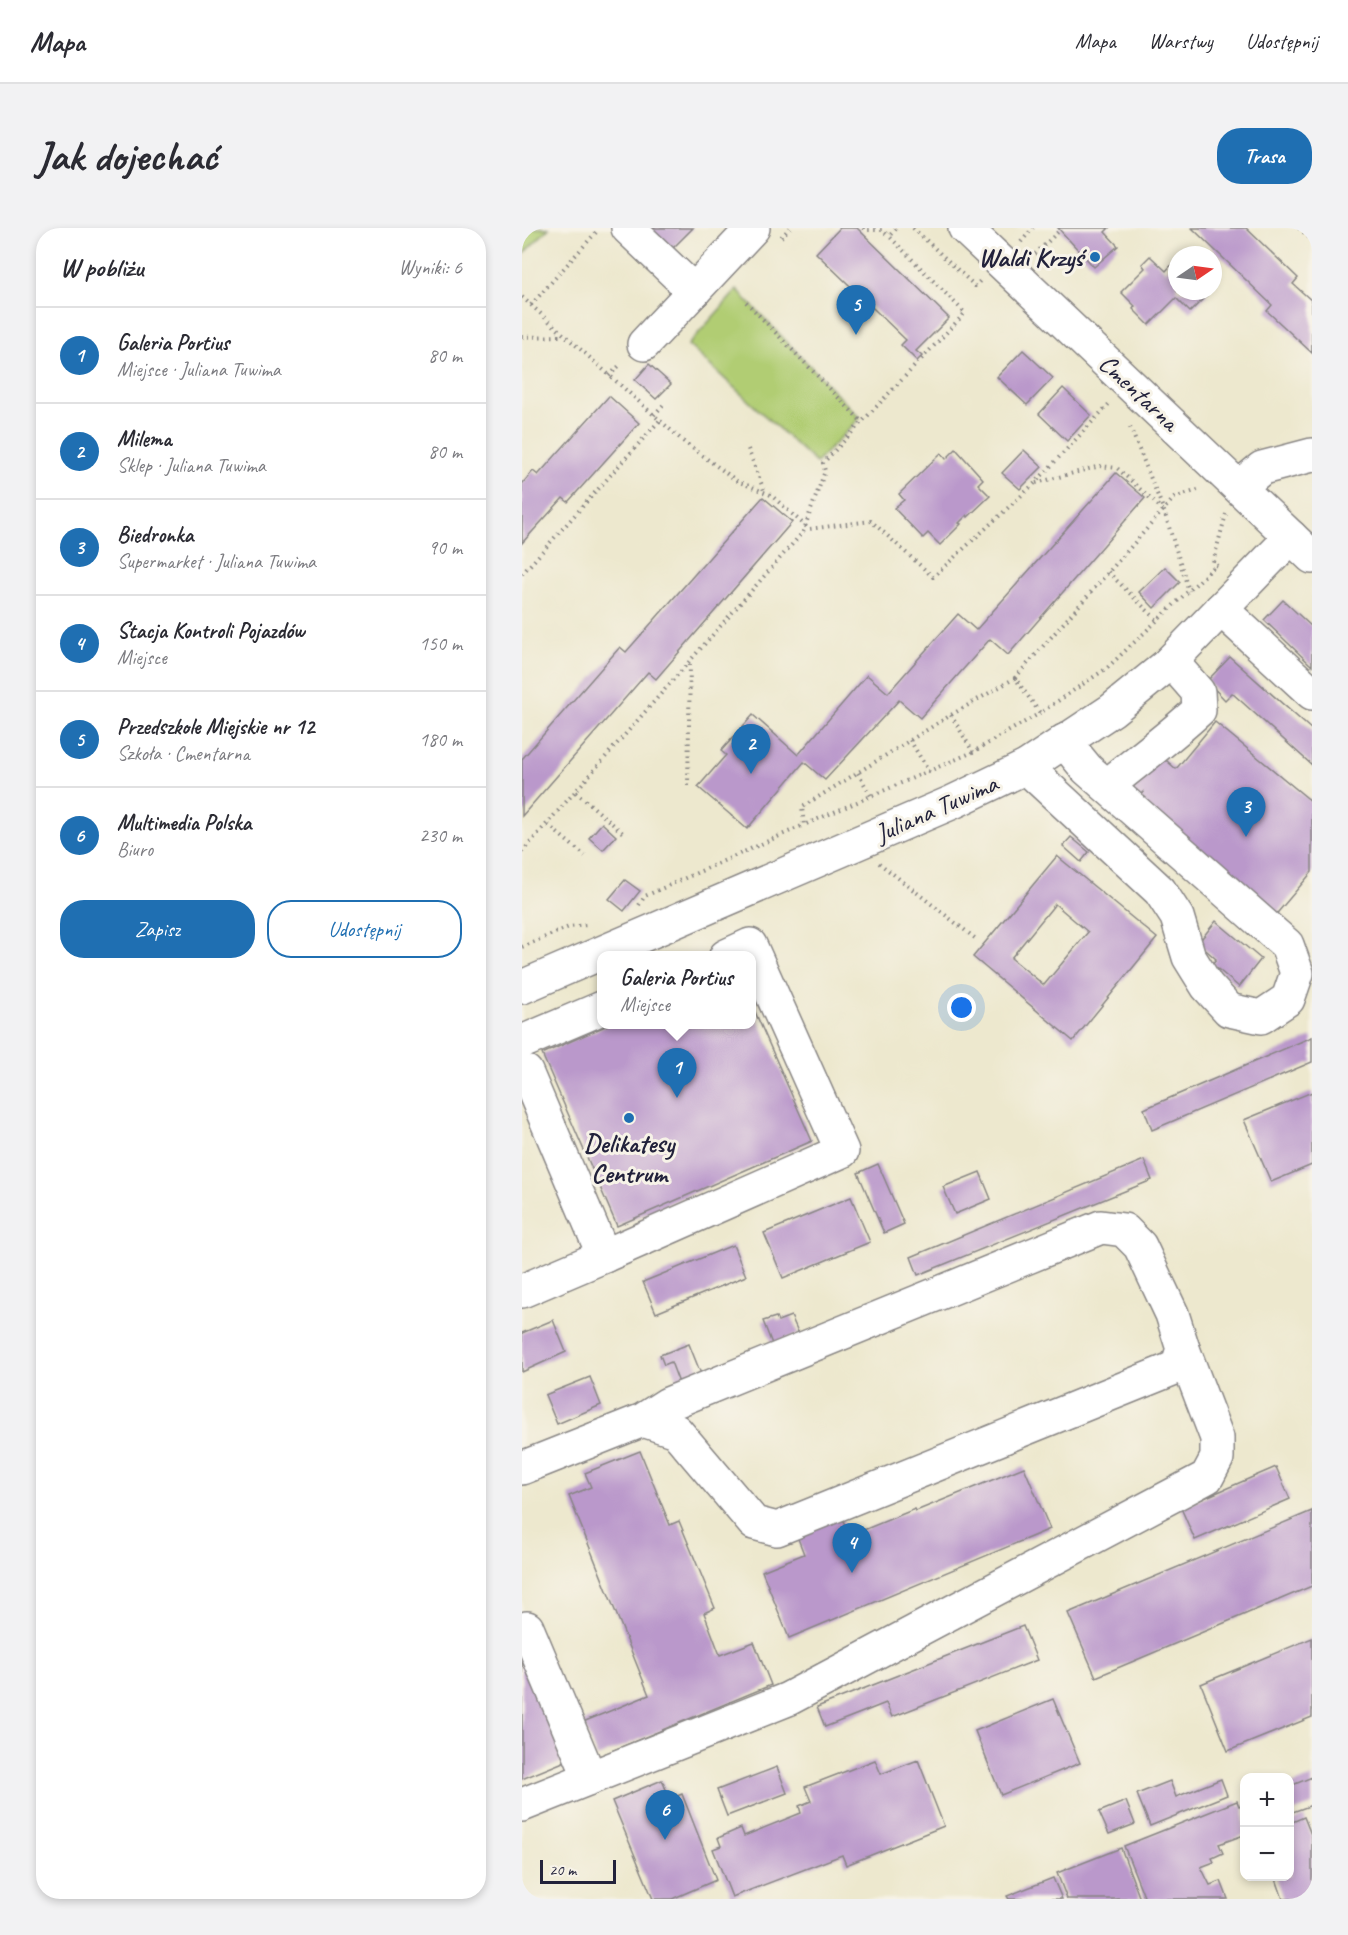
<!DOCTYPE html>
<html lang="pl">
<meta charset="utf-8">
<style>
body{margin:0;font-family:Caveat,sans-serif;background:#f2f2f3;color:#2b2b33}
.controls{position:absolute;right:18px;bottom:18px;display:grid;overflow:hidden;border-radius:12px;box-shadow:0 3px 9px #0003}
.controls button{width:54px;height:54px;display:grid;place-items:center;padding:0;border:0;border-bottom:2px solid #e1e1e2;background:#fff;color:#2b2b33;font:30px sans-serif}
.compass{position:absolute;left:646px;top:18px;width:54px;height:54px;border-radius:50%;background:#fff;box-shadow:0 3px 9px #0003;rotate:77deg}
.scale{position:absolute;left:18px;bottom:15px;width:76px;box-sizing:border-box;padding-left:6px;border:3px solid #22223b;border-top:0;font-size:16px;line-height:21px;white-space:nowrap;color:#22223b;-webkit-text-stroke:4px #f7f3e8;paint-order:stroke}
.you{position:absolute;left:440px;top:780px;width:21px;height:21px;margin:-15px;border:4px solid #fff;border-radius:50%;background:#1a73e8;box-shadow:0 0 0 9px #1a73e833}
.badge{display:grid;place-items:center;width:39px;height:39px;border-radius:50%;background:#1f6fb2;color:#fff;font-size:20px;font-weight:700}
.pin{position:absolute;translate:-50% -50px;filter:drop-shadow(0 2px 3px #0008)}
.pin::after{content:'';position:absolute;top:32px;width:21px;height:18px;background:inherit;clip-path:polygon(0 0,100% 0,50% 100%)}
.popup{position:absolute;left:75px;top:723px;width:159px;height:78px;box-sizing:border-box;display:grid;place-content:center;border-radius:12px;background:#fff;filter:drop-shadow(0 2px 4px #0005);font-size:20px;white-space:nowrap;color:#7c7c81}
.popup b{font-size:22px;color:#2b2b33}
.popup::after{content:'';position:absolute;left:50%;top:100%;margin-left:-12px;border:12px solid transparent;border-top-color:#fff}
.list{margin:0;padding:0;list-style:none}
h2{display:flex;justify-content:space-between;align-items:center;height:78px;margin:0;padding:0 24px;font-size:26px}
h2 small{font-size:20px;font-weight:400;color:#7c7c81}
.list li{display:grid;grid-template-columns:39px 1fr auto;gap:18px;align-items:center;box-sizing:border-box;height:96px;padding:0 24px;border-top:2px solid #e1e1e2}
.list b{display:block;font-size:22px;white-space:nowrap}
.list p{margin:0;font-size:20px;white-space:nowrap;color:#7c7c81}
.list em{font-size:20px;font-style:normal;color:#7c7c81}
.actions{display:flex;gap:12px;padding:18px 24px}
.actions a{flex:1;padding:14px 0;border:2px solid #1f6fb2;border-radius:24px;text-align:center;font-size:21px;color:#1f6fb2}
.actions .main{background:#1f6fb2;color:#fff}
.map{position:relative;flex:none;width:790px;height:1671px;overflow:hidden;border-radius:24px}
header{display:flex;align-items:center;gap:36px;box-sizing:border-box;height:84px;padding:0 30px;background:#fff;border-bottom:2px solid #e1e1e2}
header strong{font-size:28px}
nav{display:flex;gap:33px;margin-inline-start:auto;font-size:21px}
.intro{display:flex;align-items:center;justify-content:space-between;box-sizing:border-box;height:144px;padding:0 36px}
h1{margin:0;font-size:42px}
.button{padding:15px 27px;border-radius:24px;background:#1f6fb2;color:#fff;font-size:21px;font-weight:700}
main{display:flex;gap:36px;padding:0 36px}
aside{flex:1;background:#fff;border-radius:24px;box-shadow:0 3px 9px #0003}
.map>svg:first-child{display:block}
</style>
<header>
<strong>Mapa</strong>
<nav><a>Mapa</a><a>Warstwy</a><a>Udostępnij</a></nav>
</header>
<div class="intro"><h1>Jak dojechać</h1><a class="button">Trasa</a></div>
<main>
<aside>
<h2>W pobliżu<small>Wyniki: 6</small></h2>
<ul class="list">
<li><span class="badge">1</span><div><b>Galeria Portius</b><p>Miejsce · Juliana Tuwima</p></div><em>80 m</em></li>
<li><span class="badge">2</span><div><b>Milema</b><p>Sklep · Juliana Tuwima</p></div><em>80 m</em></li>
<li><span class="badge">3</span><div><b>Biedronka</b><p>Supermarket · Juliana Tuwima</p></div><em>90 m</em></li>
<li><span class="badge">4</span><div><b>Stacja Kontroli Pojazdów</b><p>Miejsce</p></div><em>150 m</em></li>
<li><span class="badge">5</span><div><b>Przedszkole Miejskie nr 12</b><p>Szkoła · Cmentarna</p></div><em>180 m</em></li>
<li><span class="badge">6</span><div><b>Multimedia Polska</b><p>Biuro</p></div><em>230 m</em></li>
</ul>
<div class="actions"><a class="main">Zapisz</a><a>Udostępnij</a></div>
</aside>
<div class="map">
<svg width="790" height="1671" viewBox="0 0 790 1671">
<rect width="100%" height="100%" fill="#f7f3e8"/>
<filter id="ink" filterUnits="userSpaceOnUse"><feTurbulence type="fractalNoise" baseFrequency=".0167" numOctaves="2"/><feDisplacementMap in="SourceGraphic" scale="12" xChannelSelector="R" yChannelSelector="G"/><feConvolveMatrix kernelMatrix="1 2 1 2 8 2 1 2 1" color-interpolation-filters="sRGB"/></filter>
<filter id="wash" filterUnits="userSpaceOnUse"><feTurbulence type="fractalNoise" baseFrequency=".008" numOctaves="4" result="noise"/><feDisplacementMap in="SourceGraphic" scale="24" xChannelSelector="R" yChannelSelector="G"/><feGaussianBlur stdDeviation="1.35" result="paint"/><feColorMatrix in="noise" values="0 0 0 0 0 0 0 0 0 0 0 0 0 0 0 0 0 1.4 0 .05"/><feComposite in="paint" operator="in"/></filter>
<g filter="url(#wash)">
<rect width="100%" height="100%" fill="#ede8ce"/>
<g fill="#b1cd73" stroke="#6a7857" stroke-width="1.5">
<polygon points="0,0 27,0 0,27"/>
<polygon points="215,62 338,190 294,235 166,117"/>
</g>
<g id="blocks">
<g fill="#ba98cb" fill-rule="evenodd">
<polygon points="122,0 171,0 147,24"/>
<polygon points="318,0 335,0 427,90 394,123 400,128 395,133 379,117 384,112 294,25"/>
<polygon points="536,0 587,0 583,4 596,18 572,39"/>
<polygon points="670,0 724,0 776,50 771,56 790,73 790,125 745,83 750,77"/>
<polygon points="628,28 644,43 652,34 655,37 655,63 681,63 685,67 668,84 654,70 627,97 611,81 613,78 599,64 623,40 620,36"/>
<polygon points="501,122 531,150 505,177 475,149"/>
<polygon points="127,136 149,156 134,171 113,152"/>
<polygon points="541,160 569,187 545,213 517,186"/>
<polygon points="87,168 117,195 46,274 41,270 0,315 0,256 11,243 16,247"/>
<polygon points="434,221 461,251 456,256 468,268 446,289 445,287 437,295 439,296 418,317 406,305 401,310 372,280 382,272 377,266 419,225 424,231"/>
<polygon points="502,222 520,239 498,261 480,245"/>
<polygon points="594,245 623,270 486,427 468,411 398,490 377,472 303,552 282,534 225,601 176,559 204,527 199,523 231,487 276,527 345,447 366,465 436,386 454,402"/>
<polygon points="241,269 270,294 134,451 126,444 0,588 0,531 98,419 104,424"/>
<polygon points="643,339 658,354 632,380 617,364"/>
<polygon points="761,372 790,399 790,438 742,392"/>
<polygon points="708,429 790,502 790,537 710,465 703,472 685,453"/>
<polygon points="693,494 790,574 790,644 751,690 615,571 622,563 614,571 605,563 637,526 654,541"/>
<polygon points="80,595 94,608 81,622 67,610"/>
<polygon points="549,609 567,624 559,634 541,618"/>
<path d="M535,628L635,710L551,813L451,729ZM533,676L566,704L522,757L489,730Z"/>
<polygon points="103,652 118,663 102,683 87,671"/>
<polygon points="694,693 739,731 717,759 690,736 694,731 676,715"/>
<polygon points="230,777 290,913 95,998 20,826 88,796 230,796"/>
<polygon points="790,809 790,834 630,902 622,881"/>
<polygon points="790,864 790,937 749,954 722,892"/>
<polygon points="622,932 630,952 396,1047 389,1029"/>
<polygon points="356,936 382,996 362,1005 336,945"/>
<polygon points="458,944 469,971 433,986 421,959"/>
<polygon points="329,969 348,1014 261,1050 242,1005"/>
<polygon points="211,1017 224,1048 134,1085 121,1054"/>
<polygon points="269,1088 277,1106 250,1116 241,1093 254,1089 256,1093"/>
<polygon points="31,1092 44,1124 0,1144 0,1105"/>
<polygon points="167,1116 179,1146 157,1155 149,1134 142,1137 138,1127"/>
<polygon points="68,1149 79,1177 35,1196 23,1167"/>
<polygon points="118,1223 148,1297 157,1293 193,1380 182,1385 198,1427 232,1414 249,1457 75,1529 61,1494 127,1467 47,1268 69,1259 63,1245"/>
<polygon points="502,1239 528,1301 267,1410 240,1343 282,1326 272,1300 317,1282 327,1308 393,1281 394,1283"/>
<polygon points="754,1239 768,1271 673,1312 659,1280"/>
<polygon points="790,1283 790,1358 574,1449 546,1385"/>
<polygon points="501,1398 515,1432 370,1489 364,1475 303,1499 295,1479"/>
<polygon points="790,1410 790,1489 706,1523 679,1456"/>
<polygon points="0,1421 51,1530 0,1551"/>
<polygon points="531,1471 558,1535 479,1567 453,1503"/>
<polygon points="353,1532 359,1546 396,1532 422,1598 324,1637 320,1627 210,1669 191,1621 199,1618 196,1610 219,1600 222,1608 279,1585 277,1578 289,1573 283,1559"/>
<polygon points="255,1539 265,1565 205,1588 195,1562"/>
<polygon points="790,1549 790,1577 768,1585 768,1558"/>
<polygon points="699,1551 705,1567 628,1598 615,1566 648,1553 654,1569"/>
<polygon points="140,1552 148,1571 160,1566 194,1652 150,1671 131,1671 90,1573"/>
<polygon points="604,1573 613,1596 587,1606 577,1584"/>
<polygon points="715,1573 717,1578 722,1576 722,1607 697,1616 701,1625 690,1630 692,1634 679,1639 688,1657 699,1653 706,1671 623,1671 602,1618"/>
<polygon points="782,1589 790,1609 790,1671 761,1671 753,1648 768,1648 768,1595"/>
<polygon points="599,1620 618,1671 545,1671 535,1645"/>
<polygon points="531,1650 540,1671 487,1671 485,1668"/>
</g>
</g>
</g>
<g filter="url(#ink)">
<use href="#blocks" fill-opacity="0" stroke="#888584" stroke-width="1.5"/>
<g fill="none" stroke-linecap="round" stroke-linejoin="round">
<g stroke="#888584" stroke-width="36">
<g id="minor">
<polyline points="106,0 172,63"/>
<polyline points="443,0 790,329"/>
<polyline points="122,116 231,0"/>
<polyline points="717,259 740,240 790,227"/>
<polyline points="699,381 790,465"/>
<polyline points="504,539 638,663 655,689 667,729 685,758 707,782 739,789 766,771 775,745 765,717 565,541 542,513"/>
<path d="M585,558C615,533 648,509 677,482L676,464L649,433"/>
<polyline points="0,759 431,574 504,539 590,482 644,438 769,309"/>
<polyline points="0,814 80,780"/>
<polyline points="0,843 4,844 82,1028 0,1063"/>
<polyline points="82,1028 320,923 228,717 204,728"/>
<polyline points="0,1240 121,1192 146,1176 579,999 602,1002 618,1018 650,1086 661,1121 655,1139 255,1301 232,1295 154,1203 121,1192"/>
<polyline points="5,1400 68,1550"/>
<polyline points="0,1577 266,1471 685,1249 695,1230 695,1210 661,1121"/>
</g>
</g>
<g stroke="#888584" stroke-width="4" stroke-dasharray="1.5 4.5" stroke-linecap="butt">
<polyline points="341,0 343,2 360,2 367,8"/>
<polyline points="391,0 453,58 458,53"/>
<polyline points="777,0 790,12"/>
<polyline points="259,9 268,0"/>
<polyline points="499,14 511,0"/>
<polyline points="513,26 538,2"/>
<polyline points="0,69 162,214 215,253 249,267 287,301 349,293 411,349 513,255 587,176"/>
<polyline points="224,74 339,193"/>
<polyline points="9,77 77,1"/>
<polyline points="0,109 41,108"/>
<polyline points="87,148 98,137"/>
<polyline points="132,187 141,177"/>
<polyline points="608,199 642,283 667,363"/>
<polyline points="226,221 243,265"/>
<polyline points="514,255 578,238 595,240 641,282"/>
<polyline points="676,262 652,270 493,450 518,485 585,440 694,337"/>
<polyline points="695,338 691,334 704,286"/>
<polyline points="586,344 636,393"/>
<polyline points="0,346 138,192"/>
<polyline points="493,450 429,487 280,579 282,597 451,524 518,485"/>
<polyline points="429,487 451,524"/>
<polyline points="388,512 407,544"/>
<polyline points="336,545 349,568"/>
<polyline points="166,558 168,435"/>
<polyline points="54,564 102,606"/>
<polyline points="26,597 63,628"/>
<polyline points="0,624 281,304 303,243 301,235 443,85 367,8 375,0"/>
<polyline points="357,635 454,711"/>
<polyline points="117,677 123,668 282,597"/>
<polyline points="0,719 47,699 65,697"/>
</g>
<use href="#minor" stroke="#fff" stroke-width="33"/>
</g>
</g>
<g fill="#1f6fb2" stroke="#f7f3e8" stroke-width="2">
<circle cx="573" cy="29" r="6"/>
<circle cx="107" cy="890" r="6"/>
</g>
<g text-anchor="middle" stroke-width="6" stroke-linejoin="round" paint-order="stroke">
<g font-size="26" font-weight="bold" fill="#22223b" stroke="#f7f3e8" text-anchor="end">
<text x="561" y="38">Waldi Krzyś</text>
<text x="107" y="924" text-anchor="middle">Delikatesy<tspan x="107" dy="30">Centrum</tspan></text>
</g>
<g font-size="26" fill="#22223b" stroke="#f7f3e8">
<text transform="translate(617 164) rotate(43)" y="9">Cmentarna</text>
<text transform="translate(414 580) rotate(-24)" y="9">Juliana Tuwima</text>
</g>
</g>
</svg>
<div class="controls">
<button>+</button>
<button>−</button>
</div>
<svg class="compass" viewBox="-18 -18 36 36"><path d="M0-13l5 13h-10z" fill="#e53935"/><path d="M0 13l5-13h-10z" fill="#7c7c81"/></svg>
<div class="scale">20 m</div>
<div class="you"></div>
<div class="pin badge" style="left:155px;top:870px">1</div>
<div class="popup"><b>Galeria Portius</b>Miejsce</div>
<div class="pin badge" style="left:229px;top:546px">2</div>
<div class="pin badge" style="left:724px;top:609px">3</div>
<div class="pin badge" style="left:330px;top:1345px">4</div>
<div class="pin badge" style="left:334px;top:107px">5</div>
<div class="pin badge" style="left:143px;top:1612px">6</div>
</div>
</main>
